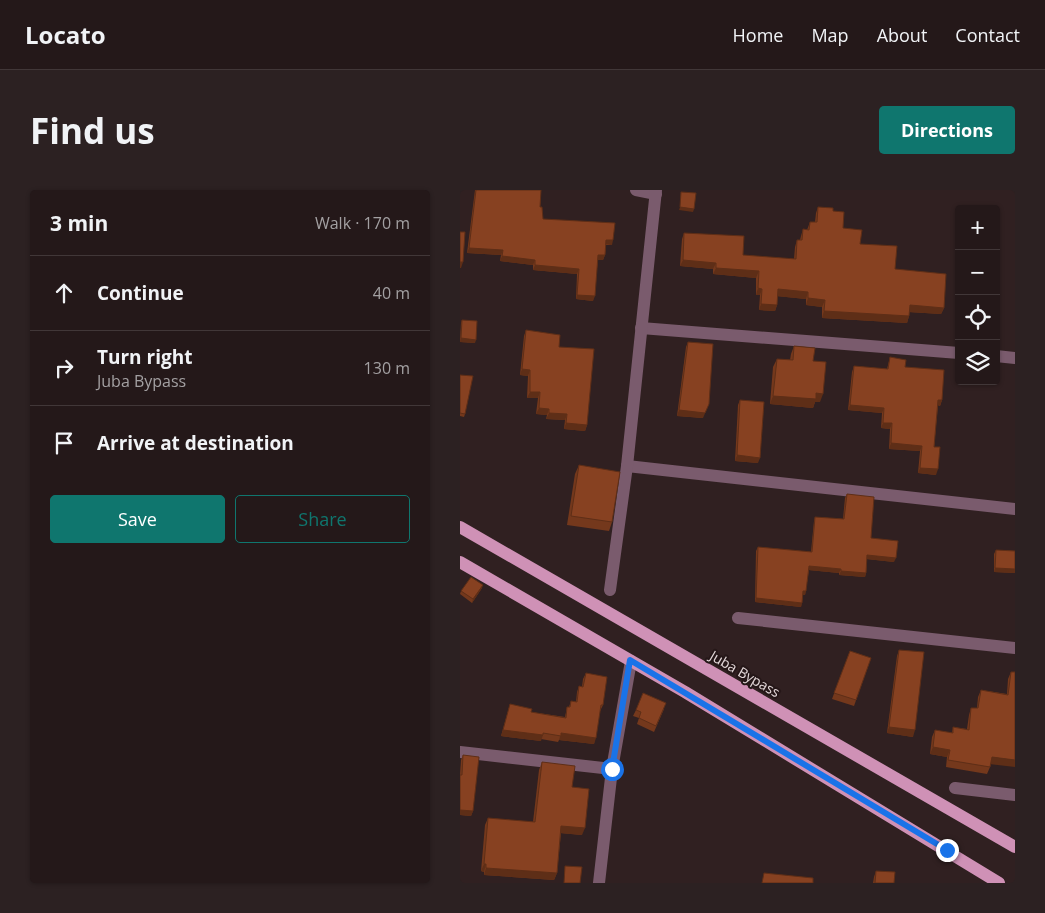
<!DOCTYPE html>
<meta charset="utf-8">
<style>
body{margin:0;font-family:"Open Sans",sans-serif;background:#2c2122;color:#f1f3f6}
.controls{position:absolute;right:15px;top:15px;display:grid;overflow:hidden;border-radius:5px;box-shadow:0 1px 4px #0004}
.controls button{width:45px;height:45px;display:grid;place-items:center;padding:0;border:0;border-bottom:1px solid #413738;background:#241819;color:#f1f3f6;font:25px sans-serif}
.stop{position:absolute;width:15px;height:15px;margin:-11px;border:4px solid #1a73e8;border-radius:50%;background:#fff}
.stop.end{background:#1a73e8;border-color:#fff;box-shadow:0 1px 5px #0008}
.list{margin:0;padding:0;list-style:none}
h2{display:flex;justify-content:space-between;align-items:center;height:65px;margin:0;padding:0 20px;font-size:21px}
h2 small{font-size:16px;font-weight:400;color:#a3a0a2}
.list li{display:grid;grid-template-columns:32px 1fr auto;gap:15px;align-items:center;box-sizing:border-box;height:75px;padding:0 20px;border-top:1px solid #413738}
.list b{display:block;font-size:19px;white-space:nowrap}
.list p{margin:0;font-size:16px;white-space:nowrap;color:#a3a0a2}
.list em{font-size:16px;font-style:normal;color:#a3a0a2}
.actions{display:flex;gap:10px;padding:15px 20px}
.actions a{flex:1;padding:11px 0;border:1px solid #0f766e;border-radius:5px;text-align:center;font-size:18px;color:#0f766e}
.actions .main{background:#0f766e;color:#fff}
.icon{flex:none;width:28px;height:28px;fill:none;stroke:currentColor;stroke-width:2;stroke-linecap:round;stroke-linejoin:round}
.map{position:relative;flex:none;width:555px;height:693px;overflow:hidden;border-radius:5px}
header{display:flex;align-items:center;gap:30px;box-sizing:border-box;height:70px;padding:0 25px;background:#241819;border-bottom:1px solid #413738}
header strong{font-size:24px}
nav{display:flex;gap:28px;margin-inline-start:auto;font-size:18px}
.intro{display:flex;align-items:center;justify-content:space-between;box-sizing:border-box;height:120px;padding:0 30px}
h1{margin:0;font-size:35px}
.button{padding:12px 22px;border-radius:5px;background:#0f766e;color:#fff;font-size:18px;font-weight:700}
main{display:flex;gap:30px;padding:0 30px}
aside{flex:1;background:#241819;border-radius:5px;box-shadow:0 1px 4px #0004}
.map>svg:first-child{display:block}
</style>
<header>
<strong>Locato</strong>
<nav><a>Home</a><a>Map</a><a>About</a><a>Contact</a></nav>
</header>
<div class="intro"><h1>Find us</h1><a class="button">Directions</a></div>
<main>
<aside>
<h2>3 min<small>Walk · 170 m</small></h2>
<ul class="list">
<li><svg class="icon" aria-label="ahead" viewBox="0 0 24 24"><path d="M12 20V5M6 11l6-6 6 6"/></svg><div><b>Continue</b></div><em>40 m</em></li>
<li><svg class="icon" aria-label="right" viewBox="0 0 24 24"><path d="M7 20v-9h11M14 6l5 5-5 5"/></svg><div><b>Turn right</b><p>Juba Bypass</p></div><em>130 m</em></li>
<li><svg class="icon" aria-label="arrive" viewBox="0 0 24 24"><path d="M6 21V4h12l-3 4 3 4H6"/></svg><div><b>Arrive at destination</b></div></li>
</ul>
<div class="actions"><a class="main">Save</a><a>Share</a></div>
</aside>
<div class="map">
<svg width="555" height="693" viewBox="0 0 555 693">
<rect width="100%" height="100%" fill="#302021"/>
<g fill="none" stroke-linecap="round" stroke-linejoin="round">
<g stroke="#7a5b6d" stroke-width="12">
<polyline points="176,0 196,4"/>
<polyline points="181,138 499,163"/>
<polyline points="536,166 555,168"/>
<polyline points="167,276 555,319"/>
<polyline points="150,400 167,276 196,0"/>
<polyline points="278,428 555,458"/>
<polyline points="0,562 152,579"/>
<polyline points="495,598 555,605"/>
<polyline points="139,693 152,579 171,471"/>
</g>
<g stroke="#cf91b6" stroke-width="12">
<polyline points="0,337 555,657"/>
<polyline points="0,372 225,502 539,693"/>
</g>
</g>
<g fill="#74381c">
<polygon points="15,0 81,0 80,17 83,29 152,55 146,55 145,65 143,70 138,70 133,111 116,109 117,84 73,80 73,75 40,71 41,65 7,63"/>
<polygon points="358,17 373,21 383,38 400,54 435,79 484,118 481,124 449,122 449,126 447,133 362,128 362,117 346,115 346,109 317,106 317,115 315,121 299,120 300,105 296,105 296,88 253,84 253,79 220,76 222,49 224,43 283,65 334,69 335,57 337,50 340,50 341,46 343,39 347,40 350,32 355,32 356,23"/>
<polygon points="2,130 15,153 0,152 1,133"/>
<polygon points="66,140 99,157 127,235 125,241 104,239 105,230 86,229 87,225 76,224 78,208 67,208 68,186 60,185 64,146"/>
<polygon points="228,152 243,228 217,226 226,157"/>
<polygon points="334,156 353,171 360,212 355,212 353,218 310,214 313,177 317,169 330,170 331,164"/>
<polygon points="430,167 445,177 482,210 480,216 478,215 474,257 476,285 458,283 460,261 429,259 430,239 421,238 422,223 388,220 392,182 394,176 427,179"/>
<polygon points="0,185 5,224 4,227 0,226"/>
<polygon points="280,210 298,273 275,271 278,215"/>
<polygon points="119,275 152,332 149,341 107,335 115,284"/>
<polygon points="387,304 411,348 434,372 407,369 406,383 405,387 379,385 379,383 349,380 345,405 343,405 341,417 295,412 296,361 298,357 351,362 354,331 355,327 383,329 385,308"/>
<polygon points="536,360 555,361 555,383 534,382 534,364"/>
<polygon points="22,398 12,413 0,404 1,401"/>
<polygon points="439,460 453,547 427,543 437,466"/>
<polygon points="390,461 411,468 394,516 372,509"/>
<polygon points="551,482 555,482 530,577 527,584 486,577 487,567 470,564 472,547 475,540 492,543 493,537 507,539 509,525 511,518 517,518 518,507 521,500 547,504 548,489"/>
<polygon points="126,483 143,515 140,521 134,554 99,550 98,552 81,549 81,551 41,546 50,514 71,522 105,527 107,517 109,517 111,511 116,512 117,502 119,496 122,497 123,489"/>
<polygon points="204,519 194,542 177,534 179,528 173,526 176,520"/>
<polygon points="3,565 13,621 11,626 0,625 0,585 1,570"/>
<polygon points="82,572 112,597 122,645 101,643 97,683 94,690 24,685 24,682 21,681 25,635 28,628 73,632 79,580"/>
<polygon points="416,681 434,693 413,693 414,687"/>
</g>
<g fill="#5e2e17">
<polygon points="220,17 234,19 233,22 219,20"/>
<polygon points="146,50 153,50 152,55 144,54"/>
<polygon points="9,58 43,60 41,65 7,63"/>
<polygon points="138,65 145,65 143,70 136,70"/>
<polygon points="42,66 75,70 73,75 40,71"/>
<polygon points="223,70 256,73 253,79 220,76"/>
<polygon points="0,72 3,72 1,78 0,78"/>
<polygon points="75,75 119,79 117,84 73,80"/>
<polygon points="256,78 299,81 296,88 253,84"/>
<polygon points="298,98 302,99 300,105 296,105"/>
<polygon points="318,99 348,102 346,109 315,106"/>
<polygon points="117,105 135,106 133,111 116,109"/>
<polygon points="348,108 365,110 362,117 346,115"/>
<polygon points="301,114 317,115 315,121 299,120"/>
<polygon points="450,115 484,118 481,124 448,122"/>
<polygon points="364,121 449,126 447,133 362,128"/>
<polygon points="1,148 16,150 15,153 0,152"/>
<polygon points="62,179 70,180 68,186 60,185"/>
<polygon points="70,202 80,202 78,208 67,208"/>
<polygon points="356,203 363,204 360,212 355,212 353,218 310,214 313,206"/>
<polygon points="478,210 482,210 480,216 476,215"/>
<polygon points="249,214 243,228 217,226 219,220"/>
<polygon points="390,215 424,218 422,223 388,220"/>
<polygon points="79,218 89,219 87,225 76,224"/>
<polygon points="89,223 107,224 105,230 86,229"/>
<polygon points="106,233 127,235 125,241 104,239"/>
<polygon points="423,233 432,233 430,239 421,238"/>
<polygon points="431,253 462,256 460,261 429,259"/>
<polygon points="277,265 300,268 298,273 275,271"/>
<polygon points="460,278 478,279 476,285 458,283"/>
<polygon points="407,365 436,368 434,372 406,369"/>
<polygon points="349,376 381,379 379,383 348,380"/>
<polygon points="535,378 555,379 555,383 534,382"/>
<polygon points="381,381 406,383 405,387 379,385"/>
<polygon points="23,395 22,398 12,413 13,409"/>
<polygon points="343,401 346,401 345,405 342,405"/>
<polygon points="296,408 342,413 341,417 295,412"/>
<polygon points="429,537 455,540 453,547 427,543"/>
<polygon points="43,540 83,545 81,551 41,546"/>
<polygon points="101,543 136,548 134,554 99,550"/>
<polygon points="473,557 490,560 487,567 470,564"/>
<polygon points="532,567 555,570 555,577 529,574"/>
<polygon points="0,620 13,621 11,626 0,625"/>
<polygon points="101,636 125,638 122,645 99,643"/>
<polygon points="24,674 26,674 24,682 21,681"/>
<polygon points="26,678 97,683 94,690 24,685"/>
</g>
<g fill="#874121" stroke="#5e2e17">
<polygon points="16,0 81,0 80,17 82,17 83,29 155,33 153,50 146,50 145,65 138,65 135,106 117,105 119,79 75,75 75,70 42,66 43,60 9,58"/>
<polygon points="221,2 236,3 234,19 220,17"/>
<polygon points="358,17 373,18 373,21 384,22 383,38 402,40 400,54 437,56 435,79 486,84 484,118 450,115 449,126 364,121 365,110 348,108 348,102 318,99 317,115 301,114 302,99 298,98 299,81 256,78 256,73 223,70 224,43 284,46 283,65 336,69 337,50 342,50 343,39 349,40 350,32 357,32"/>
<polygon points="0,42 5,42 3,72 0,72"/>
<polygon points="2,130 17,131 16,150 1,148"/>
<polygon points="66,140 100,145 99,157 134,159 127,235 106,233 107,224 89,223 89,219 79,218 80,202 70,202 70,180 62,179"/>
<polygon points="228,152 253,154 249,214 245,223 219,220"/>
<polygon points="334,156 355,158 353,171 366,172 363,204 356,203 356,209 313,206 317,169 333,170"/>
<polygon points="430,167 446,170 445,177 484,180 482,210 478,210 474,257 480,257 478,279 460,278 462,256 431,253 432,233 423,233 424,218 390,215 394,176 428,179"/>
<polygon points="0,185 13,186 5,224 0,223"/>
<polygon points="280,210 304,212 300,268 277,265"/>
<polygon points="119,275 160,282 152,332 111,326"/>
<polygon points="387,304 414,307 411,348 438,351 436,368 407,365 406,383 381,381 381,379 349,376 346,401 343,401 342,413 296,408 298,357 352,362 355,327 384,329"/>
<polygon points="536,360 555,361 555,379 535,378"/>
<polygon points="11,387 23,395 13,409 1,401"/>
<polygon points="439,460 464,462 455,540 429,537"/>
<polygon points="390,461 411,468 396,510 374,503"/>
<polygon points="551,482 555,482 555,570 532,567 530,577 488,570 490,560 473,557 475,540 493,543 493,537 509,540 511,518 518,518 521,500 548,505"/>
<polygon points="126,483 147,487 143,515 141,515 136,548 101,543 101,546 83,543 83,545 43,540 50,514 72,519 71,522 106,528 107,517 110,517 111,511 117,512 119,496 123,497"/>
<polygon points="183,503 206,513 196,536 179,528 181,522 176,520"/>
<polygon points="3,565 19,567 13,621 0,620 0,585 2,585"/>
<polygon points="82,572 115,576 112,597 129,599 125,638 101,636 97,683 26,678 26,674 24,674 28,628 75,632"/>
<polygon points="105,676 122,677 120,693 104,693"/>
<polygon points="416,681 435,682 434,693 415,693"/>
<polygon points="304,683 353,688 353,693 302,693"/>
</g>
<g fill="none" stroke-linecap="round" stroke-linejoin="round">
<polyline stroke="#1a73e8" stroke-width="6" points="152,579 170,470 487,660"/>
</g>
<g text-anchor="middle" stroke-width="4" stroke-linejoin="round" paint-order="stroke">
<g font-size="14" fill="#e3d8d9" stroke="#251718">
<text transform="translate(285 484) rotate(30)" y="5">Juba Bypass</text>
</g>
</g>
</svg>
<div class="controls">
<button>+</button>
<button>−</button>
<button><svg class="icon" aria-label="locate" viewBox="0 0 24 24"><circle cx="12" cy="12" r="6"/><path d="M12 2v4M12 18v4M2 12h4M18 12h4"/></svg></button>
<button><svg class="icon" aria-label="layers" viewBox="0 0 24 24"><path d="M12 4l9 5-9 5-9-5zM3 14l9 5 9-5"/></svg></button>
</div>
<div class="stop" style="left:152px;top:579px"></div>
<div class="stop end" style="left:487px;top:660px"></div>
</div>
</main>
